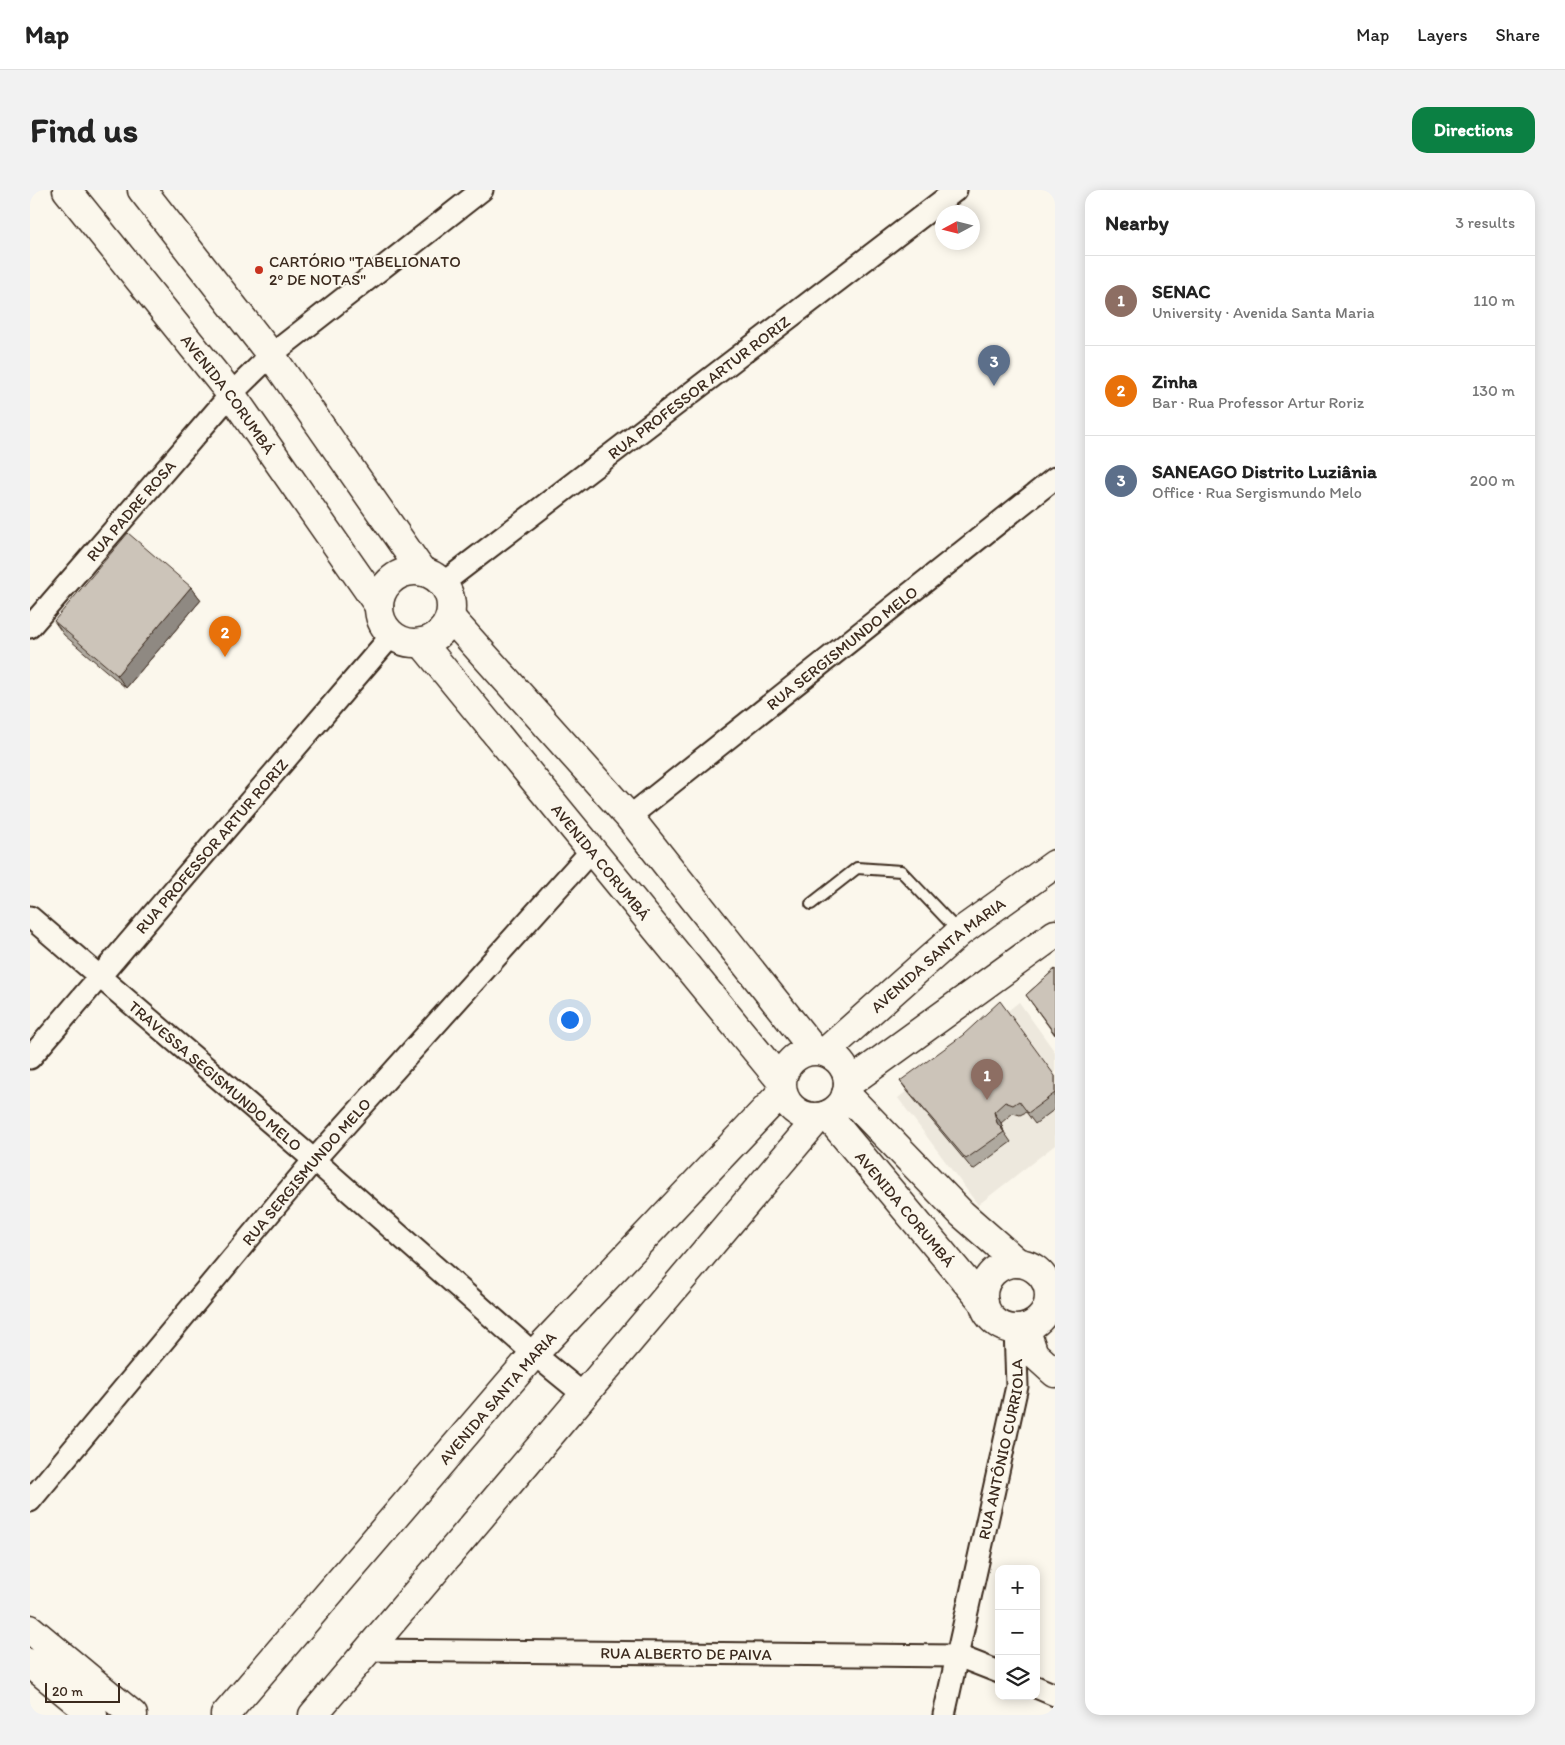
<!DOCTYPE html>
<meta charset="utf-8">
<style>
body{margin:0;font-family:Itim,sans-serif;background:#f2f2f2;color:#222}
.controls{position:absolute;right:15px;bottom:15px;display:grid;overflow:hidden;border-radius:10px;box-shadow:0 2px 12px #0003}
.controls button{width:45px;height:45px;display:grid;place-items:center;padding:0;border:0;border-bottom:1px solid #e0e0e0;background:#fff;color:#222;font:25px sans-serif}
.compass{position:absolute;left:905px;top:15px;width:45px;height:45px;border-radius:50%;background:#fff;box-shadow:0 2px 12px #0003;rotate:263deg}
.scale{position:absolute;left:15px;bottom:12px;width:75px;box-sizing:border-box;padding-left:5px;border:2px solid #3b2a1e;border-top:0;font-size:14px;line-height:18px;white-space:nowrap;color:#3b2a1e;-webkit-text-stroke:4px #fbf7ec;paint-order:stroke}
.you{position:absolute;left:539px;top:829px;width:18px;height:18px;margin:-12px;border:4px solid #fff;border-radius:50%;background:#1a73e8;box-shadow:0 0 0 8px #1a73e833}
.badge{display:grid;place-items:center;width:32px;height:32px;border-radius:50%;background:#0b8043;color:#fff;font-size:16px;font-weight:700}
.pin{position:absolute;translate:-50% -41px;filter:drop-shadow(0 1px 2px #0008)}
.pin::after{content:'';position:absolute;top:26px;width:18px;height:15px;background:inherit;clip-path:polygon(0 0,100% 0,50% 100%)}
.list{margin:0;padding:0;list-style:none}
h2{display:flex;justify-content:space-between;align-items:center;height:65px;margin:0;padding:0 20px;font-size:21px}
h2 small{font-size:16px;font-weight:400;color:#767676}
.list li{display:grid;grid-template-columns:32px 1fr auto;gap:15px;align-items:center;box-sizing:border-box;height:90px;padding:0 20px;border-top:1px solid #e0e0e0}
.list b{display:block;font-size:19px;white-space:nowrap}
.list p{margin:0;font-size:16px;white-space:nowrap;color:#767676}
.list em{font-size:16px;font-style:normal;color:#767676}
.icon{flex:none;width:28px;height:28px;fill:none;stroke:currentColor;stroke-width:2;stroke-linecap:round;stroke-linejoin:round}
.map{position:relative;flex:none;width:1025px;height:1525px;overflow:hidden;border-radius:15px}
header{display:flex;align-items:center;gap:30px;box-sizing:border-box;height:70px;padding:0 25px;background:#fff;border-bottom:1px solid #e0e0e0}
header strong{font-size:24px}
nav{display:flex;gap:28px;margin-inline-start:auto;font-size:18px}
.intro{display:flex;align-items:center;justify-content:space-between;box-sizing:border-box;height:120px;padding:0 30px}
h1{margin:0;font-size:35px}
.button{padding:12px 22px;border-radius:15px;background:#0b8043;color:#fff;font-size:18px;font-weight:700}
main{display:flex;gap:30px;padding:0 30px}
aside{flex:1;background:#fff;border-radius:15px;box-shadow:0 2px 12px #0003}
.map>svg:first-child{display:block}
</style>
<header>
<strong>Map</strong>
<nav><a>Map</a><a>Layers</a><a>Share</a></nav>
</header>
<div class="intro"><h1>Find us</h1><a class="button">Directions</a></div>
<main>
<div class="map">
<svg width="1025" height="1525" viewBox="0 0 1025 1525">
<rect width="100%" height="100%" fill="#fbf7ec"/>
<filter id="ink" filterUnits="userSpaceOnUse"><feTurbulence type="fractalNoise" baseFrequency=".02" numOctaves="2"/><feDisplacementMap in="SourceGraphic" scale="10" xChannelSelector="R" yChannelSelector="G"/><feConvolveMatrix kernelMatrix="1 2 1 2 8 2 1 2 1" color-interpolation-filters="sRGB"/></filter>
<g filter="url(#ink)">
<polygon fill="#ede8dd" points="989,812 1025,862 1025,955 948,1015 868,908"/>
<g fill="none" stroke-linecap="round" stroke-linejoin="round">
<g stroke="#3b2a1e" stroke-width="14">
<g id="service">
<polyline points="781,714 827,678 871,681 929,742"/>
<polyline points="1018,1098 1025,1097"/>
<polyline points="1019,1109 1025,1110"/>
</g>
</g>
<g stroke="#3b2a1e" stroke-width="25">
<g id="minor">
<path id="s1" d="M413,393L926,0"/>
<path id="s2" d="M0,437L201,204L241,165L452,0"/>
<path id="s3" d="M599,627L1025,288"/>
<path id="s4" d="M0,727L284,970L504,1164L553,1204"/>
<path id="s5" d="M0,868L362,445"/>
<path id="s6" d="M0,1311L284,970L561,661"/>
<path id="s7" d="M338,1460L928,1466L969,1482"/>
<polyline points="1006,1497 1025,1505"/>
<path id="s8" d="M914,1525L987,1196L985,1139"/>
</g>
</g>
<g stroke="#3b2a1e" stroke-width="31">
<g id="secondary">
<polyline points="816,904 932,1024 988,1073"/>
<path id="s9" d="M797,925L954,1113"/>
<circle cx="986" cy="1106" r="33"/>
<polyline points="995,1138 1004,1164 1025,1183"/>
</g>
</g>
<g stroke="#3b2a1e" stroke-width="31">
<g id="primary">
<path id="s10" d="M37,0L201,204L349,416"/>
<polyline points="112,0 241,165 391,380"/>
<circle cx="385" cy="417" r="36"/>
<polyline points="420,427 599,627 784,860"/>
<path id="s11" d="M391,452L751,891"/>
<circle cx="785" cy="894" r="33"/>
<path id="s12" d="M795,862L930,742L1025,674"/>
<polyline points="818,894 1025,744"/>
<polyline points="0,1439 103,1525"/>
<polyline points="0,1473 63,1525"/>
<path id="s13" d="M195,1525L504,1164L752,902"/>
<polyline points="283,1525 789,927"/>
</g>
</g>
<use href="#service" stroke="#fbf7ec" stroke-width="10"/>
<use href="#minor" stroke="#fbf7ec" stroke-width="21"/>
<use href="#secondary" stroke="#fbf7ec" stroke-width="28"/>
<use href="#primary" stroke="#fbf7ec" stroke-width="28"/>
</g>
<g fill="#afa99f" stroke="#3b2a1e">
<polygon points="161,397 171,410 96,498 34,445 24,431"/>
<polygon points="1025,779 1025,845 996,805"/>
<polygon points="1025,886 1025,919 1005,934 996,922 990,925 983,923 971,933 974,942 981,952 943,980 878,902 870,891"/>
</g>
<g fill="#8f8982" stroke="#3b2a1e">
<polygon points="161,397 171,410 96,498 87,485"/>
<polygon points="964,922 971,933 974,942 967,933"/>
</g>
<g fill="#ccc4b9" stroke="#3b2a1e">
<polygon points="98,343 161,397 87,485 24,431"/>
<polygon points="1025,779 1025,844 996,805"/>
<polygon points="970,811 1025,886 1025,903 998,923 989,911 983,915 975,912 964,922 967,933 974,942 936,969 870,891 933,845"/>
</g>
</g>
<circle fill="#c8321e" stroke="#fbf7ec" stroke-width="2" cx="229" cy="80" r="5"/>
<g text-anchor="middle" stroke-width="4" stroke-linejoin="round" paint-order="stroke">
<g font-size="16" fill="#3b2a1e" stroke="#fbf7ec" text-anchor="start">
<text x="239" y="77">CARTÓRIO "TABELIONATO<tspan x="239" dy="18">2º DE NOTAS"</tspan></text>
</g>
<g font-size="16" fill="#3b2a1e" stroke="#fbf7ec">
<text dy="6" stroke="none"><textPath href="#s1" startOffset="322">RUA PROFESSOR ARTUR RORIZ</textPath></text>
<text dy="6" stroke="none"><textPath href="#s10" startOffset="260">AVENIDA CORUMBÁ</textPath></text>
<text dy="6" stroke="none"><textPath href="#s2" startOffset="154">RUA PADRE ROSA</textPath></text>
<text dy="6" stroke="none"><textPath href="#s3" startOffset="272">RUA SERGISMUNDO MELO</textPath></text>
<text dy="6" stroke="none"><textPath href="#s5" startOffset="279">RUA PROFESSOR ARTUR RORIZ</textPath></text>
<text dy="6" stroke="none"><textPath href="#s11" startOffset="284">AVENIDA CORUMBÁ</textPath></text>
<text dy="6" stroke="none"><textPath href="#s12" startOffset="149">AVENIDA SANTA MARIA</textPath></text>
<text dy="6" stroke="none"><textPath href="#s4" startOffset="244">TRAVESSA SEGISMUNDO MELO</textPath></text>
<text dy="6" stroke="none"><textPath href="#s6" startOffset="430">RUA SERGISMUNDO MELO</textPath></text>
<text dy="6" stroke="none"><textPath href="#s9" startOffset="122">AVENIDA CORUMBÁ</textPath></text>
<text dy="6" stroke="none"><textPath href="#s13" startOffset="418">AVENIDA SANTA MARIA</textPath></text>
<text dy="6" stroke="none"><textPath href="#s8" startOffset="272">RUA ANTÔNIO CURRIOLA</textPath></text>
<text dy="6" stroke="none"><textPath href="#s7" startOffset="318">RUA ALBERTO DE PAIVA</textPath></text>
</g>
</g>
</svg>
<div class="controls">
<button>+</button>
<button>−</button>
<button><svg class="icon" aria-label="layers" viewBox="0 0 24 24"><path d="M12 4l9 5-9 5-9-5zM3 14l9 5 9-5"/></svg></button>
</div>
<svg class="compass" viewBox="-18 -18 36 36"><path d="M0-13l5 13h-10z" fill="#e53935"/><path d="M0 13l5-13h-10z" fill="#767676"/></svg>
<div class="scale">20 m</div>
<div class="you"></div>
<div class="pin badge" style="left:957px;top:910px;background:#8d6e63">1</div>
<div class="pin badge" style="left:195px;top:467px;background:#e8710a">2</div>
<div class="pin badge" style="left:964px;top:196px;background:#5c6f8a">3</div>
</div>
<aside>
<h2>Nearby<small>3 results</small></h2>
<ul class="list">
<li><span class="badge" style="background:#8d6e63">1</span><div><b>SENAC</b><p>University · Avenida Santa Maria</p></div><em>110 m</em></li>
<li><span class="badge" style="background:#e8710a">2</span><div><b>Zinha</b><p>Bar · Rua Professor Artur Roriz</p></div><em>130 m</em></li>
<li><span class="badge" style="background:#5c6f8a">3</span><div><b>SANEAGO Distrito Luziânia</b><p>Office · Rua Sergismundo Melo</p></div><em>200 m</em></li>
</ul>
</aside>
</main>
